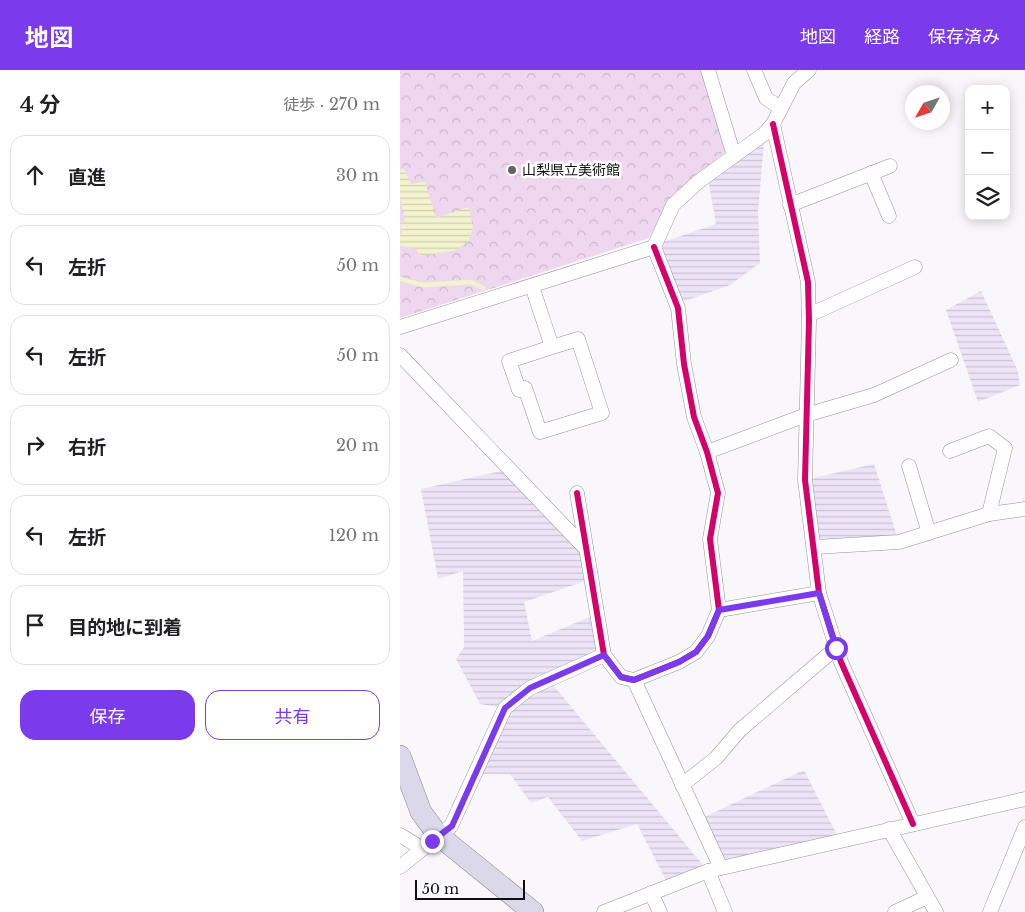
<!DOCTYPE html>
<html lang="ja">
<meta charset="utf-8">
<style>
body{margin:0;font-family:"Libre Baskerville","Noto Sans JP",serif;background:#f2f2f2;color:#202124}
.controls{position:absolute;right:15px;top:15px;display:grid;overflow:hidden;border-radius:10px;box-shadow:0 2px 12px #0003}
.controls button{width:45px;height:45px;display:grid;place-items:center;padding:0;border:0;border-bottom:1px solid #e0e0e0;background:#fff;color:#202124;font:25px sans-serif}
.compass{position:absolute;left:505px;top:15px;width:45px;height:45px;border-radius:50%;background:#fff;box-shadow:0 2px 12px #0003;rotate:231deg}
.scale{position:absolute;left:15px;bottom:12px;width:110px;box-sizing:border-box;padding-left:5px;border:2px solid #101010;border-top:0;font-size:14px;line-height:18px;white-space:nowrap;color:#101010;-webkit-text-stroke:4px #fff;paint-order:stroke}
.stop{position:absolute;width:15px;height:15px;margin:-11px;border:4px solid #7c3aed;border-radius:50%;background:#fff}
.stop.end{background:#7c3aed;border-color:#fff;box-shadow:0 1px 5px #0008}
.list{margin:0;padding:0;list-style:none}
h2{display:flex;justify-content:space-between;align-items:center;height:65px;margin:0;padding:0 20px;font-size:21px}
h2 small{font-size:16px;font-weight:400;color:#757577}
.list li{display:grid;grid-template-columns:32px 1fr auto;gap:15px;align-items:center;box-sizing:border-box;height:80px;margin:0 10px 10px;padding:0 10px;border:1px solid #e0e0e0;border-radius:15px}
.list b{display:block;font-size:19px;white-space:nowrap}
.list em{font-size:16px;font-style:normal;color:#757577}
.actions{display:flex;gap:10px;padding:15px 20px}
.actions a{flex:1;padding:11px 0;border:1px solid #7c3aed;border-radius:15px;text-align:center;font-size:18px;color:#7c3aed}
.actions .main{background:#7c3aed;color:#fff}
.icon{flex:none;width:28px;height:28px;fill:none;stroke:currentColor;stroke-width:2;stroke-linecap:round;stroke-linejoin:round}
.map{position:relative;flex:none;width:625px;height:842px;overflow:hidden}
header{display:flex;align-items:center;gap:30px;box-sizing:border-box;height:70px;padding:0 25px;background:#7c3aed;color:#fff}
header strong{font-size:24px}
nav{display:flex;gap:28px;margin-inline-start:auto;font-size:18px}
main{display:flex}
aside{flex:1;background:#fff}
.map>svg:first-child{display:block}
</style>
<header>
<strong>地図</strong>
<nav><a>地図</a><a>経路</a><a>保存済み</a></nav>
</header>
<main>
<aside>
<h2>4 分<small>徒歩 · 270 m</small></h2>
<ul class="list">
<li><svg class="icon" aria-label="ahead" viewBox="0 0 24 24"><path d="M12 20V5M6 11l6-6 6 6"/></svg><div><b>直進</b></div><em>30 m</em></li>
<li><svg class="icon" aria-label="left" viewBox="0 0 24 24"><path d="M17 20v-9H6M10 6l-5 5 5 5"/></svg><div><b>左折</b></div><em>50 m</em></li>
<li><svg class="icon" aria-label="left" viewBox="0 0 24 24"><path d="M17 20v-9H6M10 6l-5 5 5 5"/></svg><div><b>左折</b></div><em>50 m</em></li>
<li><svg class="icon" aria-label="right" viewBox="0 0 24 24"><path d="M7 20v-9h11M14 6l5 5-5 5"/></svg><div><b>右折</b></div><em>20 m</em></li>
<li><svg class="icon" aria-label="left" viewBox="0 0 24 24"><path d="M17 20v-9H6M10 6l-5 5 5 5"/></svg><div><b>左折</b></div><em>120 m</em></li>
<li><svg class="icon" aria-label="arrive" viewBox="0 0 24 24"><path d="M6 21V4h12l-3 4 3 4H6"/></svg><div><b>目的地に到着</b></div></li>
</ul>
<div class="actions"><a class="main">保存</a><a>共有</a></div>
</aside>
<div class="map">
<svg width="625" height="842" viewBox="0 0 625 842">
<defs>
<pattern id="farmland-rules" width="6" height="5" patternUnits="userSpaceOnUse" patternTransform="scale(1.25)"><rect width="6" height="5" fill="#eee4f7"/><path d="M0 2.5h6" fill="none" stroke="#cbc3d3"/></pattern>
<pattern id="park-crowns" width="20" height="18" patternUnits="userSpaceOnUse" patternTransform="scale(1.25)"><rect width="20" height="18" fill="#efd8ef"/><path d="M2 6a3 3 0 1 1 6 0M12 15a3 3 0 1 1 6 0" fill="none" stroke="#ccb8cc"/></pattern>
<pattern id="water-rules" width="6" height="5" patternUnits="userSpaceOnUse" patternTransform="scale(1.25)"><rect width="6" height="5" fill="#f4f3cf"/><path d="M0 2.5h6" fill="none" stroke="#d0cfb1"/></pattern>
</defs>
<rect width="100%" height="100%" fill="#f9f7fc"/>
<g fill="url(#farmland-rules)">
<polygon points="364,73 358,142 360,193 330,215 282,232 263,179 263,172 316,154 308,109"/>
<polygon points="581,221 618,301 620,315 578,332 546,240"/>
<polygon points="474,394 499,472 415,477 405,410"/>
<polygon points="110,399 186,479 191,509 124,532 132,571 197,544 204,585 149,610 308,801 269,816 237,754 182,771 148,727 131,733 110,704 74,704 104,638 80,634 56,589 64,577 63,501 38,509 21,419"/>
<polygon points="404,700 440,771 321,798 298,750"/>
</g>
<polygon fill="url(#park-crowns)" points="0,0 301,0 326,81 271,126 249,168 0,248"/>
<polygon fill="url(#water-rules)" points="4,99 11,114 25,112 36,148 69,137 73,157 69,170 57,180 20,186 16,179 0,176 0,164 2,163 0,153 5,151 0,127 0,100"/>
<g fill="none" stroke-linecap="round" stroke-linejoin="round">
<polyline stroke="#f4f3cf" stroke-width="4.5" points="0,209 23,215 71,212 83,218"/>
<g stroke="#959496" stroke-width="15">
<g id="minor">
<polyline points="308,0 334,86"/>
<polyline points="354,0 366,28 380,38"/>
<polyline points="373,54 408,212 409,251 405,410 419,523 441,592 513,754"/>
<polyline points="471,103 489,146"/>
<polyline points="390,135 490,96"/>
<polyline points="132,216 152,277 109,291 119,320 125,318 140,362 202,343 178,269 152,277"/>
<polyline points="409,245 515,197"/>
<polyline points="0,257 254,177 273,135 298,112 364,64 373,54 394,13 409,0"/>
<polyline points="0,285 186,479"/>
<polyline points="550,381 589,366 605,378 589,444"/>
<polyline points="307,382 406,345 474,325 551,290"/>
<polyline points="509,396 529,463"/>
<polyline points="177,423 204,585 221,607 234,610 279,592 296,582 308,566 319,540 310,469 318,423 307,382 294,347 284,294 278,238 254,177"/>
<polyline points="415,477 499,472 589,444 625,439"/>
<polyline points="319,540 419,523"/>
<polyline points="234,610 321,798"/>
<polyline points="282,715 316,688 340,660 436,578"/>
<polyline points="489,759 536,842"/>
<polyline points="0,765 21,778"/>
<polyline points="0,797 51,756 105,638 130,618 204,585"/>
<polyline points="308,801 325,842"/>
<polyline points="251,823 260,842"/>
<polyline points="204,842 308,801 625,729"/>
<polyline points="495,842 527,827"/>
<polyline points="590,842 625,757"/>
</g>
</g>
<g stroke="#828184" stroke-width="22">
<polyline id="highway" points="0,686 21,742 38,765 133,842"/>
</g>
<use href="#minor" stroke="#fefeff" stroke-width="14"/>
<use href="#highway" stroke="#dad8e9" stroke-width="21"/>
<g stroke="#fff" stroke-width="9">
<g id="cycleway">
<polyline points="373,54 408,212 409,251 405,410 419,523 441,592 513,754"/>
<polyline points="177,423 204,585 221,607 234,610 279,592 296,582 308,566 319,540 310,469 318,423 307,382 294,347 284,294 278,238 254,177"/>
</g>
</g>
<use href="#cycleway" stroke="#d6006c" stroke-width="6"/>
</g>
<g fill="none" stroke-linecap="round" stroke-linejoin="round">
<polyline stroke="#7c3aed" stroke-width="6" points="32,771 52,756 105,638 130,618 204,585 221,607 234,610 279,592 296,582 308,566 319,540 419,523 436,578"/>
</g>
<circle fill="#626163" stroke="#fff" stroke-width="2" cx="112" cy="100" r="5"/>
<g text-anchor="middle" stroke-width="5" stroke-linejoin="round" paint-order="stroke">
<g font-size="14" fill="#101010" stroke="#fff" text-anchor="start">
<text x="122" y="105">山梨県立美術館</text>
</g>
</g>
</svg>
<div class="controls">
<button>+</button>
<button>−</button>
<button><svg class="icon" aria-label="layers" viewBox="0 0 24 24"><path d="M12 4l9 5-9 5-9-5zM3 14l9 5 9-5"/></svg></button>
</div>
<svg class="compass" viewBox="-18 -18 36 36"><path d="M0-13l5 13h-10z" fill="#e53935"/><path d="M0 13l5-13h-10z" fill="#757577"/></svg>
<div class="scale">50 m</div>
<div class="stop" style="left:436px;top:578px"></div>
<div class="stop end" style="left:32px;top:771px"></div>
</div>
</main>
